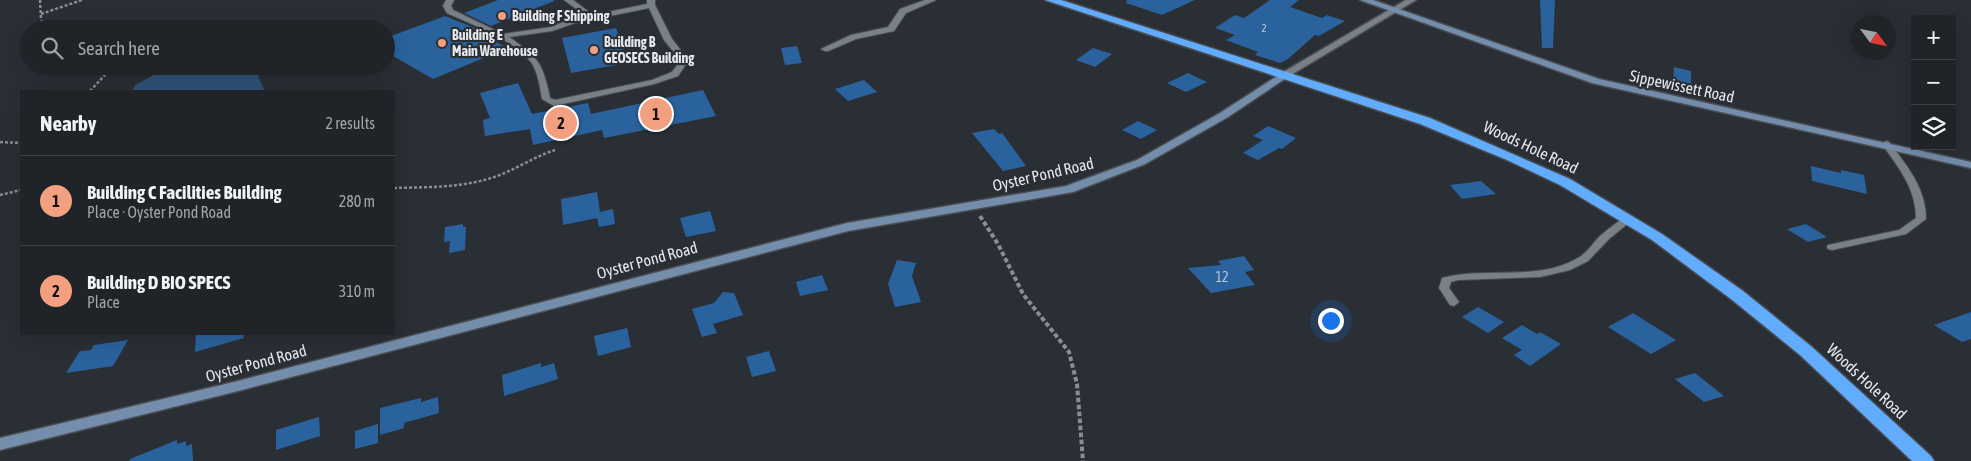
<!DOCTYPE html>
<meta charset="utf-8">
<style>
body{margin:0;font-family:"Asap Condensed",sans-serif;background:#2d2f34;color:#f1f3f6}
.controls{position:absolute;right:15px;top:15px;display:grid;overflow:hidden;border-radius:0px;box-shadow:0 5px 20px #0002}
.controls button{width:45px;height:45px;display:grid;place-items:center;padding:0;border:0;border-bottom:1px solid #3d4045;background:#202328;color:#f1f3f6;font:25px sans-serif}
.compass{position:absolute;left:1851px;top:15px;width:45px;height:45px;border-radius:50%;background:#202328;box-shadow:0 5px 20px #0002;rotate:123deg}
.you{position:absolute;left:1330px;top:320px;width:18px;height:18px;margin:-12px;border:4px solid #fff;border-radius:50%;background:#1a73e8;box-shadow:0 0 0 8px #1a73e833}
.badge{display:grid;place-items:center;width:32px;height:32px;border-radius:50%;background:#f2a080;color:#111;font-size:16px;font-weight:700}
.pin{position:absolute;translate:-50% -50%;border:2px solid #fff;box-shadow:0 1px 5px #0006}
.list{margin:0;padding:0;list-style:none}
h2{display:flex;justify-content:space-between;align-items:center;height:65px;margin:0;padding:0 20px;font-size:21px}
h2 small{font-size:16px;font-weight:400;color:#a2a4a8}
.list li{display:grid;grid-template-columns:32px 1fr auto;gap:15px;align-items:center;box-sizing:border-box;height:90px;padding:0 20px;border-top:1px solid #3d4045}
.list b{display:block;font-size:19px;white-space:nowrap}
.list p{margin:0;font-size:16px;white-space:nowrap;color:#a2a4a8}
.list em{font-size:16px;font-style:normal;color:#a2a4a8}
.icon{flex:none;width:28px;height:28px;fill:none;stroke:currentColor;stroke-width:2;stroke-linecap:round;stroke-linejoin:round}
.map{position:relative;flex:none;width:1971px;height:461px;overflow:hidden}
.search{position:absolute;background:#202328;box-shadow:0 5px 20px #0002;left:20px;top:20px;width:375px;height:55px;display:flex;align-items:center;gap:12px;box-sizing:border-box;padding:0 18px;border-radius:28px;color:#a2a4a8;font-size:19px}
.panel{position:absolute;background:#202328;box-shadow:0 5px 20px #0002;left:20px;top:90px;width:375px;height:245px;border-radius:0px}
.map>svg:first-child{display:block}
</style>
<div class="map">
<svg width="1971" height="461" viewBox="0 0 1971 461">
<rect width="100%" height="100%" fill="#2a2f35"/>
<polygon fill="#2f5278" points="171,66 247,66 257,73 264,90 132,91 135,85"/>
<g fill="#2a629d">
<polygon points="498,0 554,0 554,1 491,26 464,13"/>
<polygon points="1127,0 1195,0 1162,15 1126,3"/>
<polygon points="1270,0 1299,0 1290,7 1322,18 1327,15 1345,21 1319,36 1315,35 1288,59 1280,63 1255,55 1258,52 1226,40 1235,35 1215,28 1235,15 1244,18"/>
<polygon points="1540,0 1555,0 1553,48 1542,48"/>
<polygon points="445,16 480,30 476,32 508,48 433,79 386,52 386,38"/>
<polygon points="616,28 628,63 571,73 562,38"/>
<polygon points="797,46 802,63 785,65 781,48"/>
<polygon points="1093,48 1112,54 1095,67 1076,60"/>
<polygon points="1674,67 1691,71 1691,88 1673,84"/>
<polygon points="1188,73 1207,82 1186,92 1167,83"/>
<polygon points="864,80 877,92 848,101 835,89"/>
<polygon points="518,83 532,114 588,103 591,114 703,90 716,116 604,138 602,130 533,145 530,129 485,136 483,120 490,118 480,93"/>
<polygon points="1138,121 1157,130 1141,139 1122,130"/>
<polygon points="1268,126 1296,138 1282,149 1279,148 1258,160 1243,153 1263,140 1253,136"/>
<polygon points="994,129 999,134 1002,133 1026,166 1003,171 972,133"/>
<polygon points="1811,166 1841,173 1841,170 1864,175 1867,194 1812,181"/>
<polygon points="1481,181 1496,194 1462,199 1450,185"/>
<polygon points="597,192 600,212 613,209 615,224 599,227 597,218 563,225 561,199"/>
<polygon points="710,211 716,231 686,237 680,218"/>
<polygon points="463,224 463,227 466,227 465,250 449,253 450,241 444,242 445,227"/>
<polygon points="1806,224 1827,237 1808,242 1787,229"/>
<polygon points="1244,256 1254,270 1245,272 1255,285 1211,293 1188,268 1221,265 1218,261"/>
<polygon points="897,260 916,263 912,276 921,302 895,307 888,284"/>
<polygon points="822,275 828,290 800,296 796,282"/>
<polygon points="723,292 734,293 743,315 713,324 717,333 702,337 692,309 714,303"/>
<polygon points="1478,307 1504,322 1488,333 1462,317"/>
<polygon points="1971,312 1971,339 1962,342 1934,325"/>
<polygon points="1633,313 1676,340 1651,354 1608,327"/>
<polygon points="1522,325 1537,334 1540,332 1561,344 1530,366 1514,355 1522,350 1502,338"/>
<polygon points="627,328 631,347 598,356 594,336"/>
<polygon points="196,334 243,334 244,338 195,352"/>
<polygon points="128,340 113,366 66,373 80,351 91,350 94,345"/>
<polygon points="769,351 776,371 752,377 746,357"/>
<polygon points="541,363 541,367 554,363 558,379 504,396 502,375"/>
<polygon points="1695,373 1724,396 1704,402 1675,379"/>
<polygon points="438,397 439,413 404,423 404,428 380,435 380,408 421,398 421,402"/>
<polygon points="319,417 320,436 276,450 276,430"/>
<polygon points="378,424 378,443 355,449 355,431"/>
<polygon points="177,440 177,444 186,441 186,446 192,444 193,461 130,461 130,459"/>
</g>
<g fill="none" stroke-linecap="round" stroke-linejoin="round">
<g stroke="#4a4d53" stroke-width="2">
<g id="lane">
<path d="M446,0H454L451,6L453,10L503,34L551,27L570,19L586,16L564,0H573L593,15L647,4V0H655V5L672,39L686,57V64L678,76L654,84L554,106L542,99C540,87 538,72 531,62C516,41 471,24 447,13L443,6ZM649,8L664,40L678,57V64L672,72L652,80L555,100L550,98C543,63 538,57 509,37L552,31L575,23Z"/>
<polygon points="925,0 936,0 906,13 894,31 856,39 828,51 825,51 821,49 851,35 888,27 900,9"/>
<path d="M1886,141L1889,142C1907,166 1926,188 1926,219L1906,234L1832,250L1828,249L1827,247L1828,245L1899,230L1916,218C1916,188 1898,167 1882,144Z"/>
<path d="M1628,216L1633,219L1631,221L1609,239L1588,261L1570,270L1540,277L1458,280L1451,282L1449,288L1459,302L1454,306L1450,305L1439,288L1442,278C1486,266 1537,282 1578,258C1587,253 1593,243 1600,236C1608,229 1616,223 1625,217Z"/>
</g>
</g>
<g stroke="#4a4d53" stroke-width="3">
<polygon id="street" points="1406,0 1416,0 1289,76 1281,76 1280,74"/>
</g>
<g stroke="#4a4d53" stroke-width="3">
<g id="secondary">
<polygon points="1360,0 1373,0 1599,79 1971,162 1971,168 1592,83"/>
<polygon points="1285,71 1289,72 1289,76 1228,117 1145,164 1073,192 848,231 238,391 0,450 0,438 238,381 847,223 1066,186 1137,160 1220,113"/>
</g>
</g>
<g stroke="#4a4d53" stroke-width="3">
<polygon id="highway" points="1045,0 1061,0 1430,118 1570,179 1662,234 1743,291 1812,347 1931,456 1934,461 1912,461 1800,355 1731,299 1652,240 1560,185 1507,160 1420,124"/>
</g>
<g stroke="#8a8e93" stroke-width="2.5" stroke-dasharray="3 2" stroke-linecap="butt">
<polyline points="40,0 41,19 45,29"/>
<polyline points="41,14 82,0"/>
<polyline points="90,91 104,76 108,66"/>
<polyline points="0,142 21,143"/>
<path d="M394,188C427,187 459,188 491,178C512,172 533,157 555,150"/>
<polyline points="0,195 21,190"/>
</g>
<polyline stroke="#8a8e93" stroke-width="4" stroke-dasharray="4.5 2.5" stroke-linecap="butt" points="980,216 998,244 1023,294 1069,352 1077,384 1083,461"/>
<use href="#lane" fill="#7a8087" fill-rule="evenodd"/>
<use href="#street" fill="#7a8087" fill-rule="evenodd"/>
<use href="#secondary" fill="#738daa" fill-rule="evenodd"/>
<use href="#highway" fill="#62acfd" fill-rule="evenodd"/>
</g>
<g fill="#f2a080" stroke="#2a2f35" stroke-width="2">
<circle cx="502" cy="16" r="5"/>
<circle cx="442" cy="43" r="5"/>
<circle cx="594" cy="50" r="5"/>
</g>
<g text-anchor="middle" stroke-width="4.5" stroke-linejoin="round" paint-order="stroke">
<g font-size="11" fill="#b6c6d8">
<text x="1264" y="32">2</text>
</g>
<g font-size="14" font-weight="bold" fill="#e5e8ec" stroke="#2a2f35" text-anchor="start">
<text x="512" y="21">Building F Shipping</text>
<text x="452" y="40">Building E<tspan x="452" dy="16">Main Warehouse</tspan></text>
<text x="604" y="47">Building B<tspan x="604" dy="16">GEOSECS Building</tspan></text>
</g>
<g font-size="14" fill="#b6c6d8">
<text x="1222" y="282">12</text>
</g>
<g font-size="16" fill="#e5e8ec" stroke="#2a2f35">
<text transform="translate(1682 86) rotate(12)" y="6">Sippewissett Road</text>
<text transform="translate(1531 147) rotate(25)" y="6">Woods Hole Road</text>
<text transform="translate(1043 174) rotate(-13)" y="6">Oyster Pond Road</text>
<text transform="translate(647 260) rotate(-15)" y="6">Oyster Pond Road</text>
<text transform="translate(256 363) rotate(-15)" y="6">Oyster Pond Road</text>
<text transform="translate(1867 381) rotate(43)" y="6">Woods Hole Road</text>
</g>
</g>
</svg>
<div class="controls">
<button>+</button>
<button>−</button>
<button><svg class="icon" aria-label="layers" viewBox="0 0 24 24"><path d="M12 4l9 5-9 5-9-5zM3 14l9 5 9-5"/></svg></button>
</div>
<svg class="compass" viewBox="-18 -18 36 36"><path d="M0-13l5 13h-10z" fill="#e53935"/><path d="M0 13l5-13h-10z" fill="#a2a4a8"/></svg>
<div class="you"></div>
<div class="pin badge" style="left:656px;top:114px">1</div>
<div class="pin badge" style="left:561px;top:123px">2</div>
<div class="search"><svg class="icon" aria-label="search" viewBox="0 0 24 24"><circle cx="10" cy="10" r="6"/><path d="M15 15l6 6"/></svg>Search here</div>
<section class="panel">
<h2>Nearby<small>2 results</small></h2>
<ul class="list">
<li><span class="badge">1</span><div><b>Building C Facilities Building</b><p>Place · Oyster Pond Road</p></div><em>280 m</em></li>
<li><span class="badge">2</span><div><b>Building D BIO SPECS</b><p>Place</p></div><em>310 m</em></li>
</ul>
</section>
</div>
